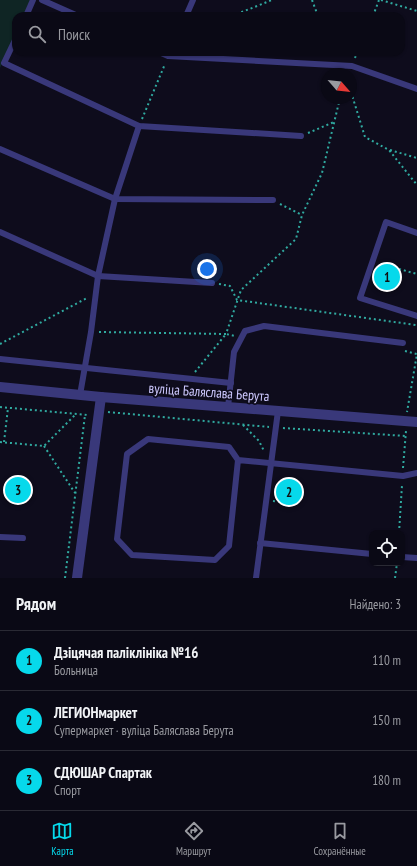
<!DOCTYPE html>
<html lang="ru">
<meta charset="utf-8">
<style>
body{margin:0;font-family:"PT Sans Narrow",sans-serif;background:#13121e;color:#f1f3f6}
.controls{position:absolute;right:12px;bottom:12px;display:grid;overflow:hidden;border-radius:8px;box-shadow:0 1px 3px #0004}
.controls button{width:36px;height:36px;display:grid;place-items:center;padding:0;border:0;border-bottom:1px solid #2a2a34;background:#0a0915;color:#f1f3f6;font:20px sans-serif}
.compass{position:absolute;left:321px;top:68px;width:36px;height:36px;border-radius:50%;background:#0a0915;box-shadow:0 1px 3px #0004;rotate:118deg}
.you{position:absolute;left:207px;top:269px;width:14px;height:14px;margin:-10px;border:3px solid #fff;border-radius:50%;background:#1a73e8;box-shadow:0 0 0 6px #1a73e833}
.badge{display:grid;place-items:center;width:26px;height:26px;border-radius:50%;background:#06d9eb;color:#111;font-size:13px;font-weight:700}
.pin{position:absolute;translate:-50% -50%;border:2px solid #fff;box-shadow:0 1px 4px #0006}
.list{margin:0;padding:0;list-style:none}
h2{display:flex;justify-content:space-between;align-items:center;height:52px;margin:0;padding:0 16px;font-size:17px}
h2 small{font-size:13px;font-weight:400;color:#999aa0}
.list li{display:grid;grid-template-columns:26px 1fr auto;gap:12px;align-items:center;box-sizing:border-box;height:60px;padding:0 16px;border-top:1px solid #2a2a34}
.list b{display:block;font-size:15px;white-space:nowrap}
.list p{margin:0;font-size:13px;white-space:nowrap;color:#999aa0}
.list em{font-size:13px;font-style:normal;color:#999aa0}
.icon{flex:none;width:22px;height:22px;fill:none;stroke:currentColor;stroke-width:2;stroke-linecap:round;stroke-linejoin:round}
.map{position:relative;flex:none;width:417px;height:578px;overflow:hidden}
.search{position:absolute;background:#0a0915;box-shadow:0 1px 3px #0004;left:12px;right:12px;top:12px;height:44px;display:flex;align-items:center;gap:10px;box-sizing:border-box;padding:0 14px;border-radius:12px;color:#999aa0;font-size:15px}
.sheet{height:232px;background:#0a0915}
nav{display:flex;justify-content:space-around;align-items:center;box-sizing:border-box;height:56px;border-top:1px solid #2a2a34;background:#0a0915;font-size:11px;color:#999aa0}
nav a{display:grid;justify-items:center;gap:2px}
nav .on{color:#06d9eb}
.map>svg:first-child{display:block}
</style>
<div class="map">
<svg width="417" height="578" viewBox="0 0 417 578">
<rect width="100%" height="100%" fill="#0e0c1c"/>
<polygon fill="#0f2524" points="0,0 32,0 25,16 16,16 16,34 0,68"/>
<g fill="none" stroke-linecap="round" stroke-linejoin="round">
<g stroke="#30aaa0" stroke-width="2" stroke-dasharray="2 3" stroke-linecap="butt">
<polyline points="312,0 318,16"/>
<polyline points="381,0 417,11"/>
<polyline points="232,16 272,0"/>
<polyline points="373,16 379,0"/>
<polyline points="355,58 357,52"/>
<polyline points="351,92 365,137 389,150 417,185"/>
<polyline points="142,119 165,64"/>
<polyline points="308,133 334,122"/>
<polyline points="390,150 417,158"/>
<polyline points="280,204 302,215"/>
<polyline points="399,269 417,274"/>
<polyline points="219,284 230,286 237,300 416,325"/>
<polyline points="99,332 226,334 241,290 296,239 302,215 322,173 340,98"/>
<polyline points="0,344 87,298"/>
<polyline points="405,351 417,354 407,412"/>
<polyline points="195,372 226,334 235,336"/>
<polyline points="0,407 88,415"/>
<polyline points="108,412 269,427"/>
<polyline points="243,425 259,441 264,451"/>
<polyline points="283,428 406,436"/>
<polyline points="0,442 44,446 76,414"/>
<polyline points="4,442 8,408"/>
<polyline points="44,446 75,493"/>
<polyline points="403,468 406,431"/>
<polyline points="273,501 281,502 281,499"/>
<polyline points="399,533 402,485"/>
<polyline points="65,578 85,415"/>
<polyline points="395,578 397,563"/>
</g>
<g stroke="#39387a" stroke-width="6">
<polyline points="42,0 78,16"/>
<polyline points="26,16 33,0"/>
<polyline points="186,16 193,0"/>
<polyline points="16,38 4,63 139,126 301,136"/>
<polyline points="159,52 168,56 352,66 417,89"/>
<polyline points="0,149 115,199 273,200"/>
<polyline points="0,232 98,276 212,283"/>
<polyline points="417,233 386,222 360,298 417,316"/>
<polyline points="0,359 231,383"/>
<polyline points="80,395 91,332 98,276 115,199 139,126"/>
<polyline points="228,407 234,352 245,331 264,326 403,343"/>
<polyline points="238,460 229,546 215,560 132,555 117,539 127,454 148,439 229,447 238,460 403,476 417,473"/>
<polyline points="0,537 23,538"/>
<polyline points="260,543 372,554"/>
<polyline points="402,557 417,558"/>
<polyline points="256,578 278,411"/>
</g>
<polyline stroke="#39387a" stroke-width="10" points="77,578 101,397"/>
<polyline stroke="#39387a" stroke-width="10" points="0,387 101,397 417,422"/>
</g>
<g text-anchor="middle" stroke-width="3.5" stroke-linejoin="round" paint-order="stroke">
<g font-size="14" fill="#cdc8fe" stroke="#0e0c1c">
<text transform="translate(209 392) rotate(4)" y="5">вуліца Баляслава Берута</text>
</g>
</g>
</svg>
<div class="controls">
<button><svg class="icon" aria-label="locate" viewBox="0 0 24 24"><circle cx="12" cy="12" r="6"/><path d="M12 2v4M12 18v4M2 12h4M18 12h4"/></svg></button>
</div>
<svg class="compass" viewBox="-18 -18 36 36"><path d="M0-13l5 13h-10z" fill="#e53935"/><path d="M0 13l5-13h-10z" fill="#999aa0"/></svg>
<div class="you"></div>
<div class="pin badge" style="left:387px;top:277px">1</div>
<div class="pin badge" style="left:289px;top:492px">2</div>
<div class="pin badge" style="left:18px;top:490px">3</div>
<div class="search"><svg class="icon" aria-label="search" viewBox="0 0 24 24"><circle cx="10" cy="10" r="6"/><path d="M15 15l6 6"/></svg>Поиск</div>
</div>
<section class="sheet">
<h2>Рядом<small>Найдено: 3</small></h2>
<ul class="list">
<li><span class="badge">1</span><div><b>Дзіцячая паліклініка №16</b><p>Больница</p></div><em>110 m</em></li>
<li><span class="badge">2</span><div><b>ЛЕГИОНмаркет</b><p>Супермаркет · вуліца Баляслава Берута</p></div><em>150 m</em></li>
<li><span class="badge">3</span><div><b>СДЮШАР Спартак</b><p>Спорт</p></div><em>180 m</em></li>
</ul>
</section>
<nav>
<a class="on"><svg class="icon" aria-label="map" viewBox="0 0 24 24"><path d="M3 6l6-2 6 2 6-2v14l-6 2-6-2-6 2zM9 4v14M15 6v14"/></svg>Карта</a>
<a><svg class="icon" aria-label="directions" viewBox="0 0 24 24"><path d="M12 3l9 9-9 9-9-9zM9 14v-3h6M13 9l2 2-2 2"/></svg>Маршрут</a>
<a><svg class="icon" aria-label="saved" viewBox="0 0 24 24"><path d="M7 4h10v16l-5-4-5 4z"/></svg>Сохранённые</a>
</nav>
